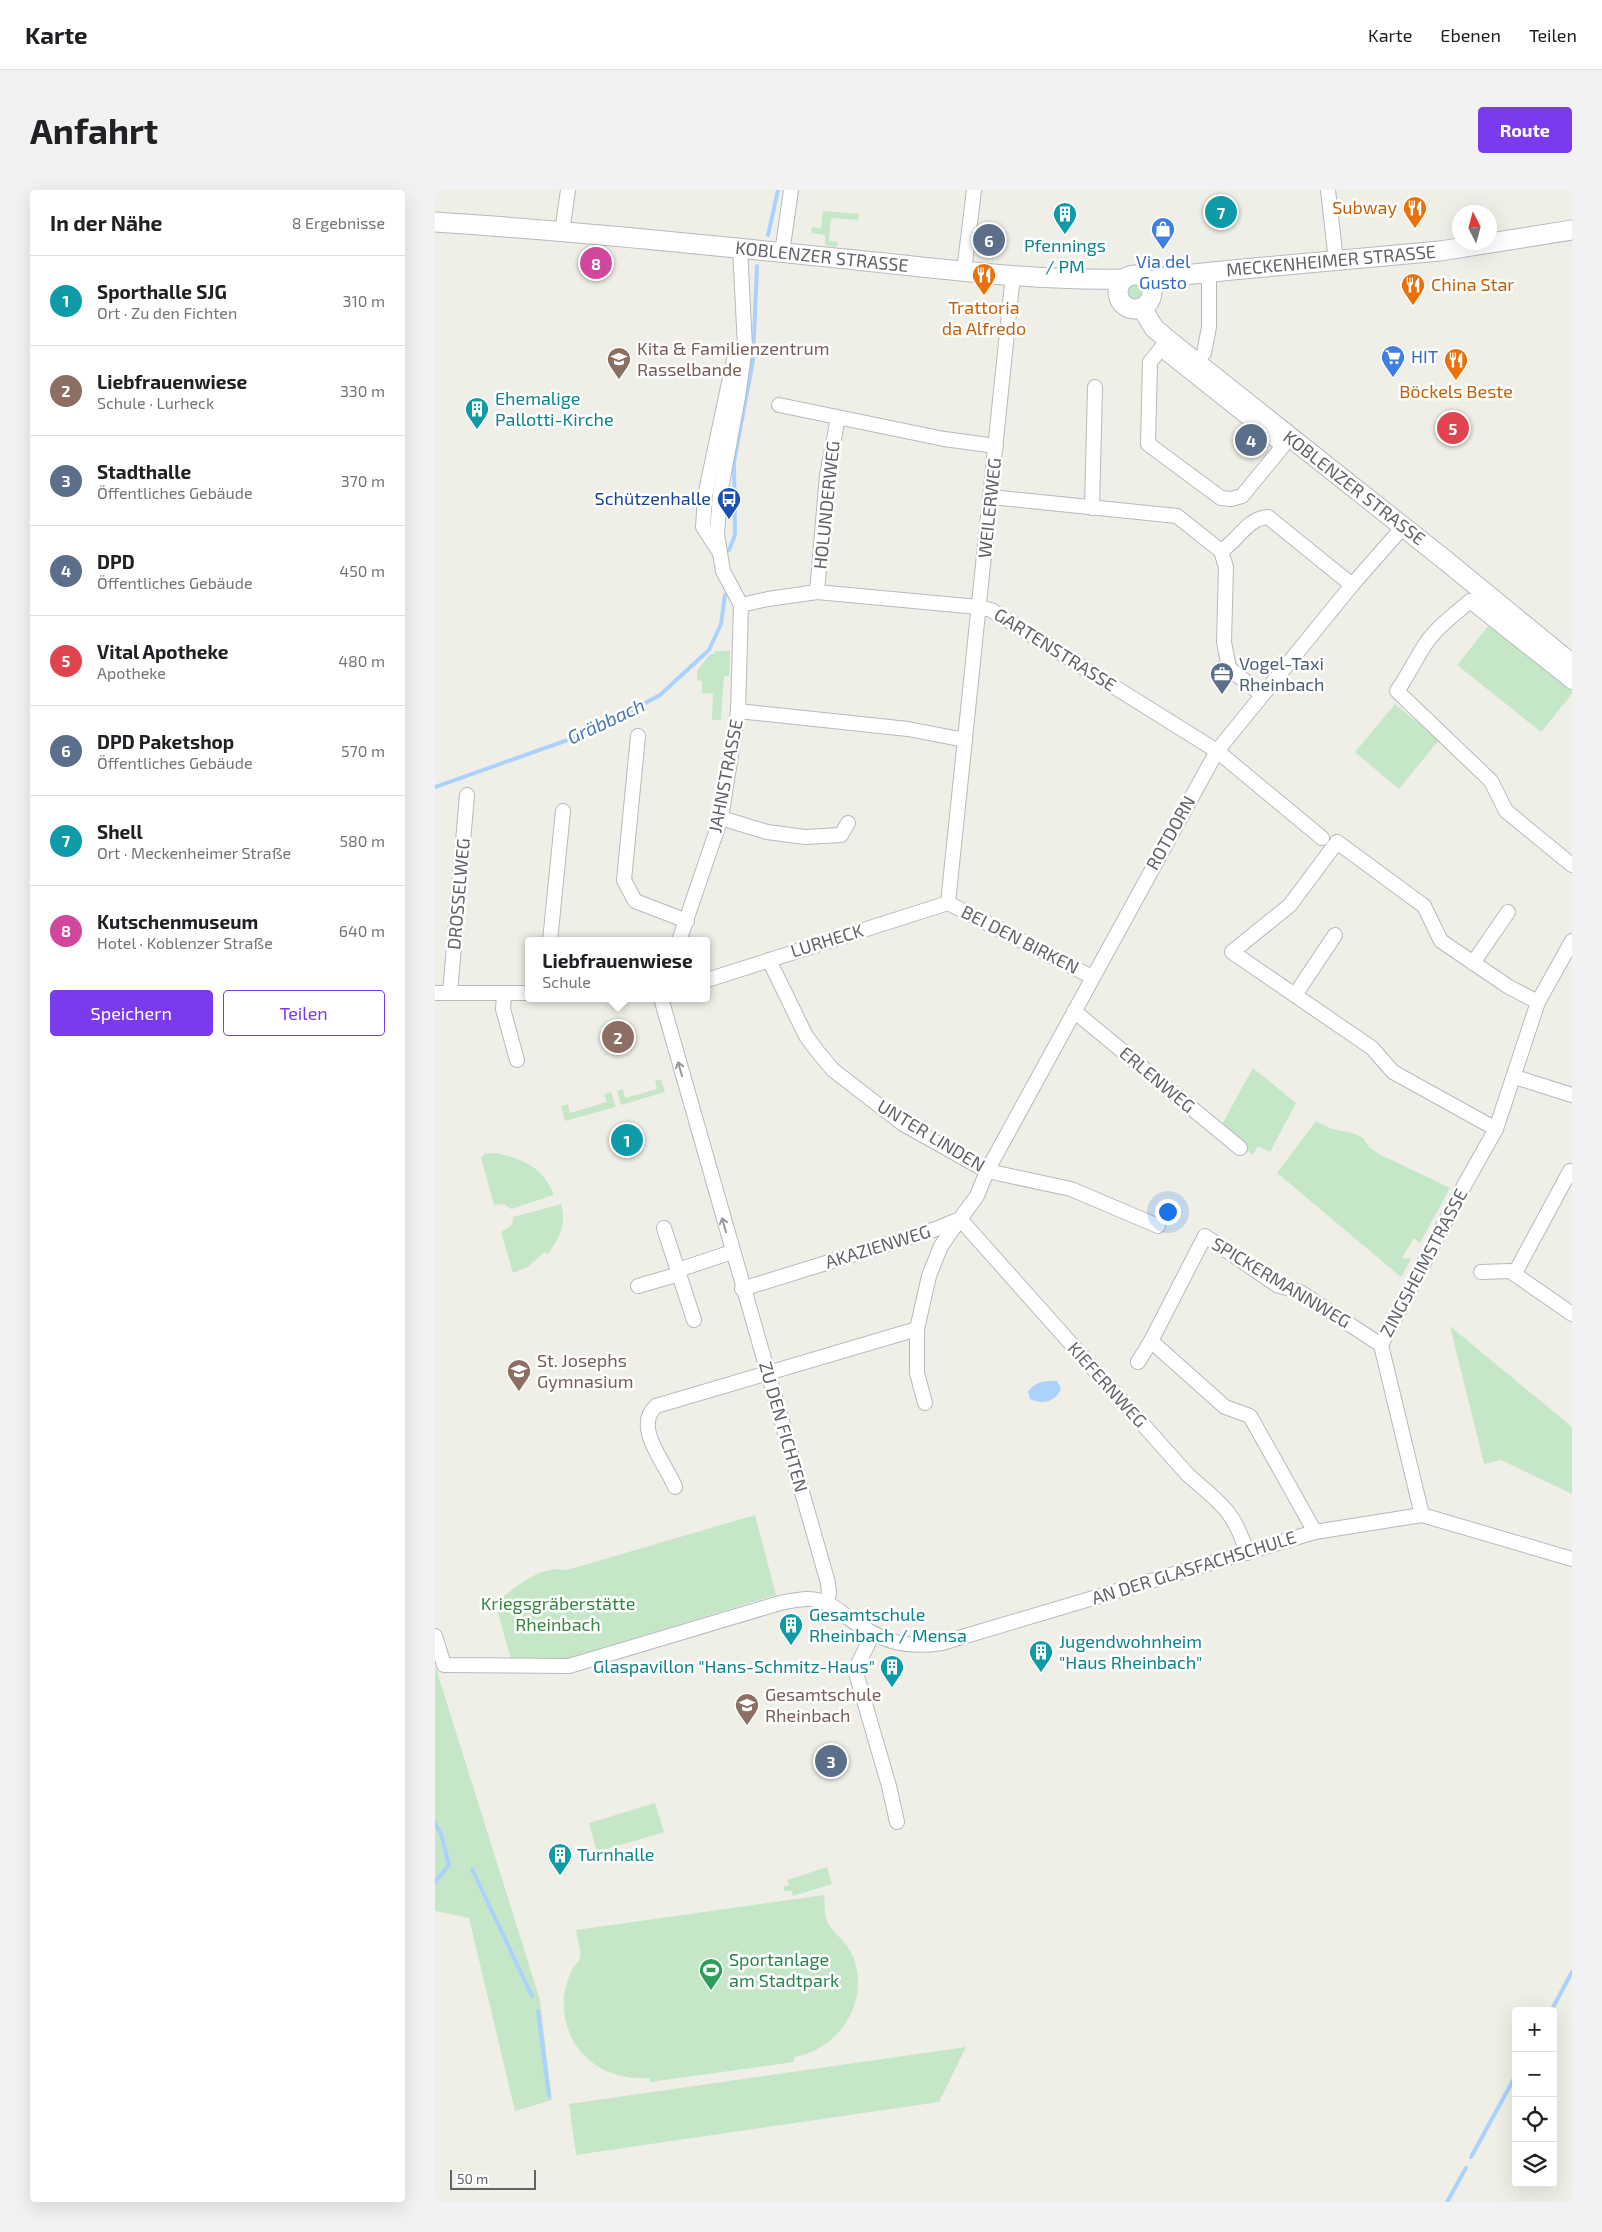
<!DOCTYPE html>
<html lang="de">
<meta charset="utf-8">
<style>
body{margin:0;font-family:"Exo 2",sans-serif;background:#f2f2f2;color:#202124}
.controls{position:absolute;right:15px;bottom:15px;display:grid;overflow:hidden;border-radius:5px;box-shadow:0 5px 20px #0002}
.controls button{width:45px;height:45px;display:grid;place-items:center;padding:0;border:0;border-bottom:1px solid #e0e0e0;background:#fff;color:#202124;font:25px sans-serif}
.compass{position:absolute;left:1017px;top:15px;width:45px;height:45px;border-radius:50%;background:#fff;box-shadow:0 5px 20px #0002;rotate:354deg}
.scale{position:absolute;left:15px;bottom:12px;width:86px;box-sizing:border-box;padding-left:5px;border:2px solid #5f6267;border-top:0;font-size:14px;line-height:18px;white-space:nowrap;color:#5f6267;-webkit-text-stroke:4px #fff;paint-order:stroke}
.you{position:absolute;left:732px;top:1021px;width:18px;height:18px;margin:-12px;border:4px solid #fff;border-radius:50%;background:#1a73e8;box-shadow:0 0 0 8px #1a73e833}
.badge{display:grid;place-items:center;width:32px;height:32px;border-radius:50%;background:#7c3aed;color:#fff;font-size:16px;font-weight:700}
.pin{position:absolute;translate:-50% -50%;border:2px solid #fff;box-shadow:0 1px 5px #0006}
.popup{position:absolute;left:90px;top:747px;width:185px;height:65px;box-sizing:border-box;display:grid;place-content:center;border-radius:5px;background:#fff;filter:drop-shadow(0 1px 4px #0005);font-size:16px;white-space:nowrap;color:#757577}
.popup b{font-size:19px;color:#202124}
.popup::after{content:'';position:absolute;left:50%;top:100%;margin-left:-10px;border:10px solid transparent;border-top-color:#fff}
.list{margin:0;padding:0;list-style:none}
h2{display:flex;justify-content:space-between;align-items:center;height:65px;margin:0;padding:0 20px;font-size:21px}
h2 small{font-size:16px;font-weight:400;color:#757577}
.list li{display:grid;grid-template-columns:32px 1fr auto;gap:15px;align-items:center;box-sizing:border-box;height:90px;padding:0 20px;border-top:1px solid #e0e0e0}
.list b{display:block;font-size:19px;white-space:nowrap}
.list p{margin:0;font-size:16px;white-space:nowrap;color:#757577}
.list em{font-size:16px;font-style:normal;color:#757577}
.actions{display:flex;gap:10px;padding:15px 20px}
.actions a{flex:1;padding:11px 0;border:1px solid #7c3aed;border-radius:5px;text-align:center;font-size:18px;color:#7c3aed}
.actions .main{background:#7c3aed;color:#fff}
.icon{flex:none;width:28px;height:28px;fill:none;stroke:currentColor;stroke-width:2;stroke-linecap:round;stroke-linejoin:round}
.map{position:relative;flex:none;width:1137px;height:2012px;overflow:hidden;border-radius:5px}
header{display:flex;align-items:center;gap:30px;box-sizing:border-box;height:70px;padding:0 25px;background:#fff;border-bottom:1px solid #e0e0e0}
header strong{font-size:24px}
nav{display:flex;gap:28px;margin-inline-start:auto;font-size:18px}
.intro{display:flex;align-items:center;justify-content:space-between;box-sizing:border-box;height:120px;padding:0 30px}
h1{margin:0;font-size:35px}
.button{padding:12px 22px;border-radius:5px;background:#7c3aed;color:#fff;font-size:18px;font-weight:700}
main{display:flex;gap:30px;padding:0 30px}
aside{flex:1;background:#fff;border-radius:5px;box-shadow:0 5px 20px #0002}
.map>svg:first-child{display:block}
</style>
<header>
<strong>Karte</strong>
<nav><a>Karte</a><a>Ebenen</a><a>Teilen</a></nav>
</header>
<div class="intro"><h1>Anfahrt</h1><a class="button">Route</a></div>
<main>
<aside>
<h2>In der Nähe<small>8 Ergebnisse</small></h2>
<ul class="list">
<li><span class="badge" style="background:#0f9aa8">1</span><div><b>Sporthalle SJG</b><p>Ort · Zu den Fichten</p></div><em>310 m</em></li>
<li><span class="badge" style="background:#8d6e63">2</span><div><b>Liebfrauenwiese</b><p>Schule · Lurheck</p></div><em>330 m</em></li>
<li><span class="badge" style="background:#5c6f8a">3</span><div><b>Stadthalle</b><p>Öffentliches Gebäude</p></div><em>370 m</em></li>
<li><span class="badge" style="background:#5c6f8a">4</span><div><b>DPD</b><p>Öffentliches Gebäude</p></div><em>450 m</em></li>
<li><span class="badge" style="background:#e0444e">5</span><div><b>Vital Apotheke</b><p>Apotheke</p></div><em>480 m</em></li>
<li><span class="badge" style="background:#5c6f8a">6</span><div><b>DPD Paketshop</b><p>Öffentliches Gebäude</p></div><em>570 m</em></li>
<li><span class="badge" style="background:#0f9aa8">7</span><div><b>Shell</b><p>Ort · Meckenheimer Straße</p></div><em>580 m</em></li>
<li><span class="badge" style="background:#d1479c">8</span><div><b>Kutschenmuseum</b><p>Hotel · Koblenzer Straße</p></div><em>640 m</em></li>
</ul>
<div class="actions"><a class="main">Speichern</a><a>Teilen</a></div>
</aside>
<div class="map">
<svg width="1137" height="2012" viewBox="0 0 1137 2012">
<rect width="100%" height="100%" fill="#f0efe7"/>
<g fill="#c5e7c8">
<polygon points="388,21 424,24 423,30 396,28 394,51 403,52 402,57 390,55 390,45 376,43 377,37 386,38"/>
<circle cx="699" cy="102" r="8"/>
<polygon points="1055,434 1137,501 1137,504 1106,542 1022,475"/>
<polygon points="280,461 295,461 294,486 289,486 286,530 277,530 278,504 267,503 267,491 262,490 262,481 275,464 279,464"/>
<polygon points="960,514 1004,550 964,599 920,562"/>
<polygon points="818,878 861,913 835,962 823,956 818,965 785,938"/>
<polygon points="226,889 230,902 186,915 182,901 188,899 190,908 222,899 220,891"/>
<polygon points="176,902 181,917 130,931 126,916 133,914 135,923 172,912 169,904"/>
<polygon points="881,931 897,939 918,943 928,948 935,958 944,964 1015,998 985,1053 979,1048 967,1068 976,1069 966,1087 842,983"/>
<path d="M61,963C88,969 108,977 119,1005L76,1019L69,1014L59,1015L46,968L49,964Z"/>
<path d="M126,1014C132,1036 125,1046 113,1064L109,1062L93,1077L78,1083L66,1042L77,1035L78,1027Z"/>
<polygon points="1015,1136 1137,1237 1137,1304 1066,1270 1049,1274"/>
<path d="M320,1325L341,1405L128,1470L76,1469L60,1413C82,1397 103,1375 132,1380Z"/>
<polygon points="0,1475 105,1810 117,1910 80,1921 34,1728 0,1721"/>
<polygon points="220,1613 229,1642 162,1662 154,1633"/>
<polygon points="392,1677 397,1694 358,1706 356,1700 350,1702 348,1697 354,1695 352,1690"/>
<path d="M389,1705C390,1712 389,1729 394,1735C404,1748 415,1755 420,1772C433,1816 402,1860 359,1867V1872L215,1892V1888C165,1892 125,1858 129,1806C130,1798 133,1788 137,1780C139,1776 144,1772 145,1767C146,1759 142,1748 141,1740Z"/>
<polygon points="531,1857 504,1912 141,1965 134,1914"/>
</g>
<path fill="#aad2fd" d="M613,1191H622L626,1199C620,1212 608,1215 595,1209L593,1202C598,1194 604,1192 613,1191Z"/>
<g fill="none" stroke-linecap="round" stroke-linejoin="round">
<g stroke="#aad2fd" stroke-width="4">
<polyline points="333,45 343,0"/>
<polyline points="294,360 300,345 299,272 318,171 322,76"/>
<polyline points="0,597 161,540 225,505 274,460 286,434 290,405"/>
<polyline points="0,1633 6,1644 14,1675 0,1692"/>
<polyline points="37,1679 97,1806"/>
<polyline points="103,1821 114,1906"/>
<polyline points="1116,1821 1137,1782"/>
<polyline points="1036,1967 1081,1885"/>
<polyline points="1012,2012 1031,1978"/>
</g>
<g stroke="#b7b9bd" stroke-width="16">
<g id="street">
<polyline points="893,0 901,71"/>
<polyline points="127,42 133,0"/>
<polyline points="347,63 356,0"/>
<polyline points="529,81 539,0"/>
<polyline points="726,159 848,256 807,306 796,309 786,308 713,254 715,172 733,150"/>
<polyline points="769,163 774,137 774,83"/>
<polyline points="344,215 509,249 561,256"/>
<polyline points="556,307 742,326 786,361 791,377 789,452 794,478 827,505"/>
<polyline points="657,318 660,197"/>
<polyline points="283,360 268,337 270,306 299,169 304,164"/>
<path d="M786,361C803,351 812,328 833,327L917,395"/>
<polyline points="382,402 392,285 403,228"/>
<polyline points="306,415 333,409 382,402 543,417 556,420 782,561 887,648"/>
<path d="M1137,492L1035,411C1019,425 999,439 988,458C979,472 972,487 962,501L1056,591L1071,621L1137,675"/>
<polyline points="303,521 473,539 530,550"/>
<polyline points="203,546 189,690 200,711 252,731"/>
<polyline points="286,628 332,642 370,647 406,645 413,633"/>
<polyline points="513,713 578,85"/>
<polyline points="513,713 657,787"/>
<polyline points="115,751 128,621"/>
<polyline points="244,751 286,628 303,521 306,415 288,381 282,344 285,304 303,207 310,157 305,58"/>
<polyline points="334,770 371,846 383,862 398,880 468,934 552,981 636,999 723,1036"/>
<polyline points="1038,773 1073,722"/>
<polyline points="272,790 513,713"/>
<polyline points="0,803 94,803"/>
<polyline points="15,803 32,605"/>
<polyline points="69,804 68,819 82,870"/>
<polyline points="860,805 900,745"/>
<polyline points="226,808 393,1393 394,1404 390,1412"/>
<polyline points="639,821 805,958"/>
<polyline points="1080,887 1137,905"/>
<polyline points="1061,939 958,882 937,858 797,762 855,715 902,652 989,716 1006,751 1074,797 1103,812"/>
<polyline points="229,1038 259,1130"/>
<polyline points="243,1080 297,1062"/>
<polyline points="1046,1082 1075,1081 1137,1124"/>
<polyline points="1080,1083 1135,981 1137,982"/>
<polyline points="203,1096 244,1084"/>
<polyline points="307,1099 501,1039 525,1029 542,1006 552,981 782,561 917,395 968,337"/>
<polyline points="716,1151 790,1217 815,1226 880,1342"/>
<polyline points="703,1172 716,1151 770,1046 842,1095 865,1102 946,1155"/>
<path d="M490,1213L482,1183V1139L494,1086L506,1056L525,1029L753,1285C785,1313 799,1320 812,1363"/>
<path d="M240,1297C232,1275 197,1237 221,1216L482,1139"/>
<polyline points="987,1325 946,1155 1030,994 1061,939 1103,812 1137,751"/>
<polyline points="438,1444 423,1474 421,1483 454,1596 462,1632"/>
<path d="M0,1446L9,1475L134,1476L345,1413C359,1410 376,1406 391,1413C400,1416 408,1424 416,1430C448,1451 468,1459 507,1453L880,1342L987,1325L1137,1369"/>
</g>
</g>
<g stroke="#b6b9be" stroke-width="21">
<g id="secondary">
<path d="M0,32C140,41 281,56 421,70C509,79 598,91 687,89"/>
<circle cx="700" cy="102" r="17"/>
<polyline points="714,92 730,87 797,80 1005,61 1137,40"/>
<polyline points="707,118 719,138 733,150 1010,370 1137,474"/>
</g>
</g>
<use href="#street" stroke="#fff" stroke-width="14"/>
<use href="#secondary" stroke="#fff" stroke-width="19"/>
</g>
<defs><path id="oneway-shaft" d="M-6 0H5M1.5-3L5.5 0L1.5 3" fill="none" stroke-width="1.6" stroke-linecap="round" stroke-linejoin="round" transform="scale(1.25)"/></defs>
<g stroke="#97999c">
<use href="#oneway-shaft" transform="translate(245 879) rotate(-106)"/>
<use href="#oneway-shaft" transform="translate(289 1035) rotate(-106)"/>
</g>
<defs>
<g id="restaurant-pin" transform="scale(1.25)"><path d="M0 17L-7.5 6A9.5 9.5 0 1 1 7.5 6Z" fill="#e8710a" stroke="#fff"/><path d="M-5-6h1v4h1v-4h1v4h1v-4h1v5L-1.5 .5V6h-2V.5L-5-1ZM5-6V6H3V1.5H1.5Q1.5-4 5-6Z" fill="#fff"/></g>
<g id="building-pin" transform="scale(1.25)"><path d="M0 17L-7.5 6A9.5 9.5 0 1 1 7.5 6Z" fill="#0f9aa8" stroke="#fff"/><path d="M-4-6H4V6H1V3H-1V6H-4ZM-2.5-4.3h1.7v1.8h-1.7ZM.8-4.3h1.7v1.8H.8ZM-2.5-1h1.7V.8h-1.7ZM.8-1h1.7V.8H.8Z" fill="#fff"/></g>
<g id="shop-pin" transform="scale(1.25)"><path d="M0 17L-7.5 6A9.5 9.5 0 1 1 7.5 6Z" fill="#3f7fe0" stroke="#fff"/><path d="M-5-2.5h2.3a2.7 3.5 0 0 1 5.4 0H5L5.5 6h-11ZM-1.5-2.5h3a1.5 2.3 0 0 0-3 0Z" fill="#fff"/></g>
<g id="supermarket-pin" transform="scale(1.25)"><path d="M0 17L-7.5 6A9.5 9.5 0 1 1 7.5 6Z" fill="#3f7fe0" stroke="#fff"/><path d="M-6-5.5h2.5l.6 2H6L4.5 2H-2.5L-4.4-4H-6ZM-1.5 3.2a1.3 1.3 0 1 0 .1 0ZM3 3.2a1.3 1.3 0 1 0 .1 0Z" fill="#fff"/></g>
<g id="school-pin" transform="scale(1.25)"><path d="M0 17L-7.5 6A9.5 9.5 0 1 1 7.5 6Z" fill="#8d6e63" stroke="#fff"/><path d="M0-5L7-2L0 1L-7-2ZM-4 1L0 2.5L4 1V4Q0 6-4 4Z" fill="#fff"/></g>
<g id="bus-pin" transform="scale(1.25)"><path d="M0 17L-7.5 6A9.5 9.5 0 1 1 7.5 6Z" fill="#1a4fb4" stroke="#fff"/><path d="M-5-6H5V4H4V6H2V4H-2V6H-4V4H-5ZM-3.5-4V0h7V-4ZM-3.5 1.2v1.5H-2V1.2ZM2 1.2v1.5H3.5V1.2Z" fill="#fff"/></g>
<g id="office-pin" transform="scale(1.25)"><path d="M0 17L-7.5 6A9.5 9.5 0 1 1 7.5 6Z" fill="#5c6f8a" stroke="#fff"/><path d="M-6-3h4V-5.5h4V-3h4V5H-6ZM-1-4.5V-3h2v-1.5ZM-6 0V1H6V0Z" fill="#fff"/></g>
<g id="stadium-pin" transform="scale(1.25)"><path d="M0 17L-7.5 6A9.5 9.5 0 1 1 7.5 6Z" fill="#2e9e5b" stroke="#fff"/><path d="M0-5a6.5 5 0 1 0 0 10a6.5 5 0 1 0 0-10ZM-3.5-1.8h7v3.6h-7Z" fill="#fff"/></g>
</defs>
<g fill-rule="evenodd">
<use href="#restaurant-pin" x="980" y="18"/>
<use href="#building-pin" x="630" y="24"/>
<use href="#shop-pin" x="728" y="39"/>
<use href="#restaurant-pin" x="549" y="85"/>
<use href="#restaurant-pin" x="978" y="95"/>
<use href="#supermarket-pin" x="958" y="167"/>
<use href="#school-pin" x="184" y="169"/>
<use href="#restaurant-pin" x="1021" y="170"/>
<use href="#building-pin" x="42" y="219"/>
<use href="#bus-pin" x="294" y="309"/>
<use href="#office-pin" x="787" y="484"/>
<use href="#school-pin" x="84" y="1181"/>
<use href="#building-pin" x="356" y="1435"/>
<use href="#building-pin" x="606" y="1462"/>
<use href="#building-pin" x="457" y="1477"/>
<use href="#school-pin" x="312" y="1515"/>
<use href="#building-pin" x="125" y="1665"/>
<use href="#stadium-pin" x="276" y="1780"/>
</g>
<g text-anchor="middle" stroke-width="5" stroke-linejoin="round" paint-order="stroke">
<g font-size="18" fill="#c56008" stroke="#fff">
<text x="962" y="24" text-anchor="end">Subway</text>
<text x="996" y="101" text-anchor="start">China Star</text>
<text x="549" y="124">Trattoria<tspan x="549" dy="21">da Alfredo</tspan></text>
<text x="1021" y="208">Böckels Beste</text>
</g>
<g font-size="18" fill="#0d838f" stroke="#fff" text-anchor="start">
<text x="630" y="62" text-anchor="middle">Pfennings<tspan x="630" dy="21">/ PM</tspan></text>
<text x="60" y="215">Ehemalige<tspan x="60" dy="21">Pallotti-Kirche</tspan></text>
<text x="374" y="1431">Gesamtschule<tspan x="374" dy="21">Rheinbach / Mensa</tspan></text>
<text x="624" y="1458">Jugendwohnheim<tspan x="624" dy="21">"Haus Rheinbach"</tspan></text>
<text x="440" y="1483" text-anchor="end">Glaspavillon "Hans-Schmitz-Haus"</text>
<text x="142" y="1671">Turnhalle</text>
</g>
<g font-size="18" fill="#5f6267" stroke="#fff">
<text transform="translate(387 67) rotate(6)" y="6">KOBLENZER STRASSE</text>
<text transform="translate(896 71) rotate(-5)" y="6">MECKENHEIMER STRASSE</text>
<text transform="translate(919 298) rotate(38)" y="6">KOBLENZER STRASSE</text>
<text transform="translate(392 315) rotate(-84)" y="6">HOLUNDERWEG</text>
<text transform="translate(555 318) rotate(-84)" y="6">WEILERWEG</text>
<text transform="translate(620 460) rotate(32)" y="6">GARTENSTRASSE</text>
<text transform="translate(291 586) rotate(-79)" y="6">JAHNSTRASSE</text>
<text transform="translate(736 643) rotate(-61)" y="6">ROTDORN</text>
<text transform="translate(24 704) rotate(-85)" y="6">DROSSELWEG</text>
<text transform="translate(585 750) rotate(27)" y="6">BEI DEN BIRKEN</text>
<text transform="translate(392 751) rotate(-17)" y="6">LURHECK</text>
<text transform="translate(722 890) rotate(40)" y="6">ERLENWEG</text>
<text transform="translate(496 946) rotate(31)" y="6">UNTER LINDEN</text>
<text transform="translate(443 1057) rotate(-17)" y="6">AKAZIENWEG</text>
<text transform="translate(989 1073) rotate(-62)" y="6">ZINGSHEIMSTRASSE</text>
<text transform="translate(846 1093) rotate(31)" y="6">SPICKERMANNWEG</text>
<text transform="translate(672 1195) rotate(48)" y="6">KIEFERNWEG</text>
<text transform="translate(348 1237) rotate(74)" y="6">ZU DEN FICHTEN</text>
<text transform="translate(759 1378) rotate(-17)" y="6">AN DER GLASFACHSCHULE</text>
</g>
<g font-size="18" fill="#366cbe" stroke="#fff">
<text x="728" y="78">Via del<tspan x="728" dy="21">Gusto</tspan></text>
<text x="976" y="173" text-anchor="start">HIT</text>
</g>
<g font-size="18" fill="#785e54" stroke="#fff" text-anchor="start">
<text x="202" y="165">Kita &amp; Familienzentrum<tspan x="202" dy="21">Rasselbande</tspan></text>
<text x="102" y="1177">St. Josephs<tspan x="102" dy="21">Gymnasium</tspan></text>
<text x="330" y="1511">Gesamtschule<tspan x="330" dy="21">Rheinbach</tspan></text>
</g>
<g font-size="18" fill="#164399" stroke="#fff" text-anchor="end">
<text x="276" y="315">Schützenhalle</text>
</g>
<g font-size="18" fill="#4e5e75" stroke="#fff" text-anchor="start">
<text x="804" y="480">Vogel-Taxi<tspan x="804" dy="21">Rheinbach</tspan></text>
</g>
<g font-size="18" fill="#378541" stroke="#fff">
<text x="123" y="1420">Kriegsgräberstätte<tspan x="123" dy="21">Rheinbach</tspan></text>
</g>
<g font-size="18" fill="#27864d" stroke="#fff" text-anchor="start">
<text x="294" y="1776">Sportanlage<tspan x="294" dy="21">am Stadtpark</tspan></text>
</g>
<g font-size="19" font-style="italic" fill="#4876b9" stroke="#fff">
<text transform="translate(171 531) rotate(-25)" y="7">Gräbbach</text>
</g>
</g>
</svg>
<div class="controls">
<button>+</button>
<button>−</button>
<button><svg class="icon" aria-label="locate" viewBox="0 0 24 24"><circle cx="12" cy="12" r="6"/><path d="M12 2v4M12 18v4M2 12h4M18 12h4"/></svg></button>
<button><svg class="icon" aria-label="layers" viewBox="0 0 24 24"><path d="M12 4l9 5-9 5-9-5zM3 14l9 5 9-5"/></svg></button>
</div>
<svg class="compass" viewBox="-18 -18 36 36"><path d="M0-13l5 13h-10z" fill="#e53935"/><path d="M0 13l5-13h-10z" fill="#757577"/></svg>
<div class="scale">50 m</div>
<div class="you"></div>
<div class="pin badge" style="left:192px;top:950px;background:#0f9aa8">1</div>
<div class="pin badge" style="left:183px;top:847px;background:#8d6e63">2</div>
<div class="popup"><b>Liebfrauenwiese</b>Schule</div>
<div class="pin badge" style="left:396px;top:1571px;background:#5c6f8a">3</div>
<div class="pin badge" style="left:816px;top:250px;background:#5c6f8a">4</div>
<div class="pin badge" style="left:1018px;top:238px;background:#e0444e">5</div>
<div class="pin badge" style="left:554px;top:50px;background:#5c6f8a">6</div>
<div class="pin badge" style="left:786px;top:22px;background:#0f9aa8">7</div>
<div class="pin badge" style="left:161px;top:73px;background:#d1479c">8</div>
</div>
</main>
